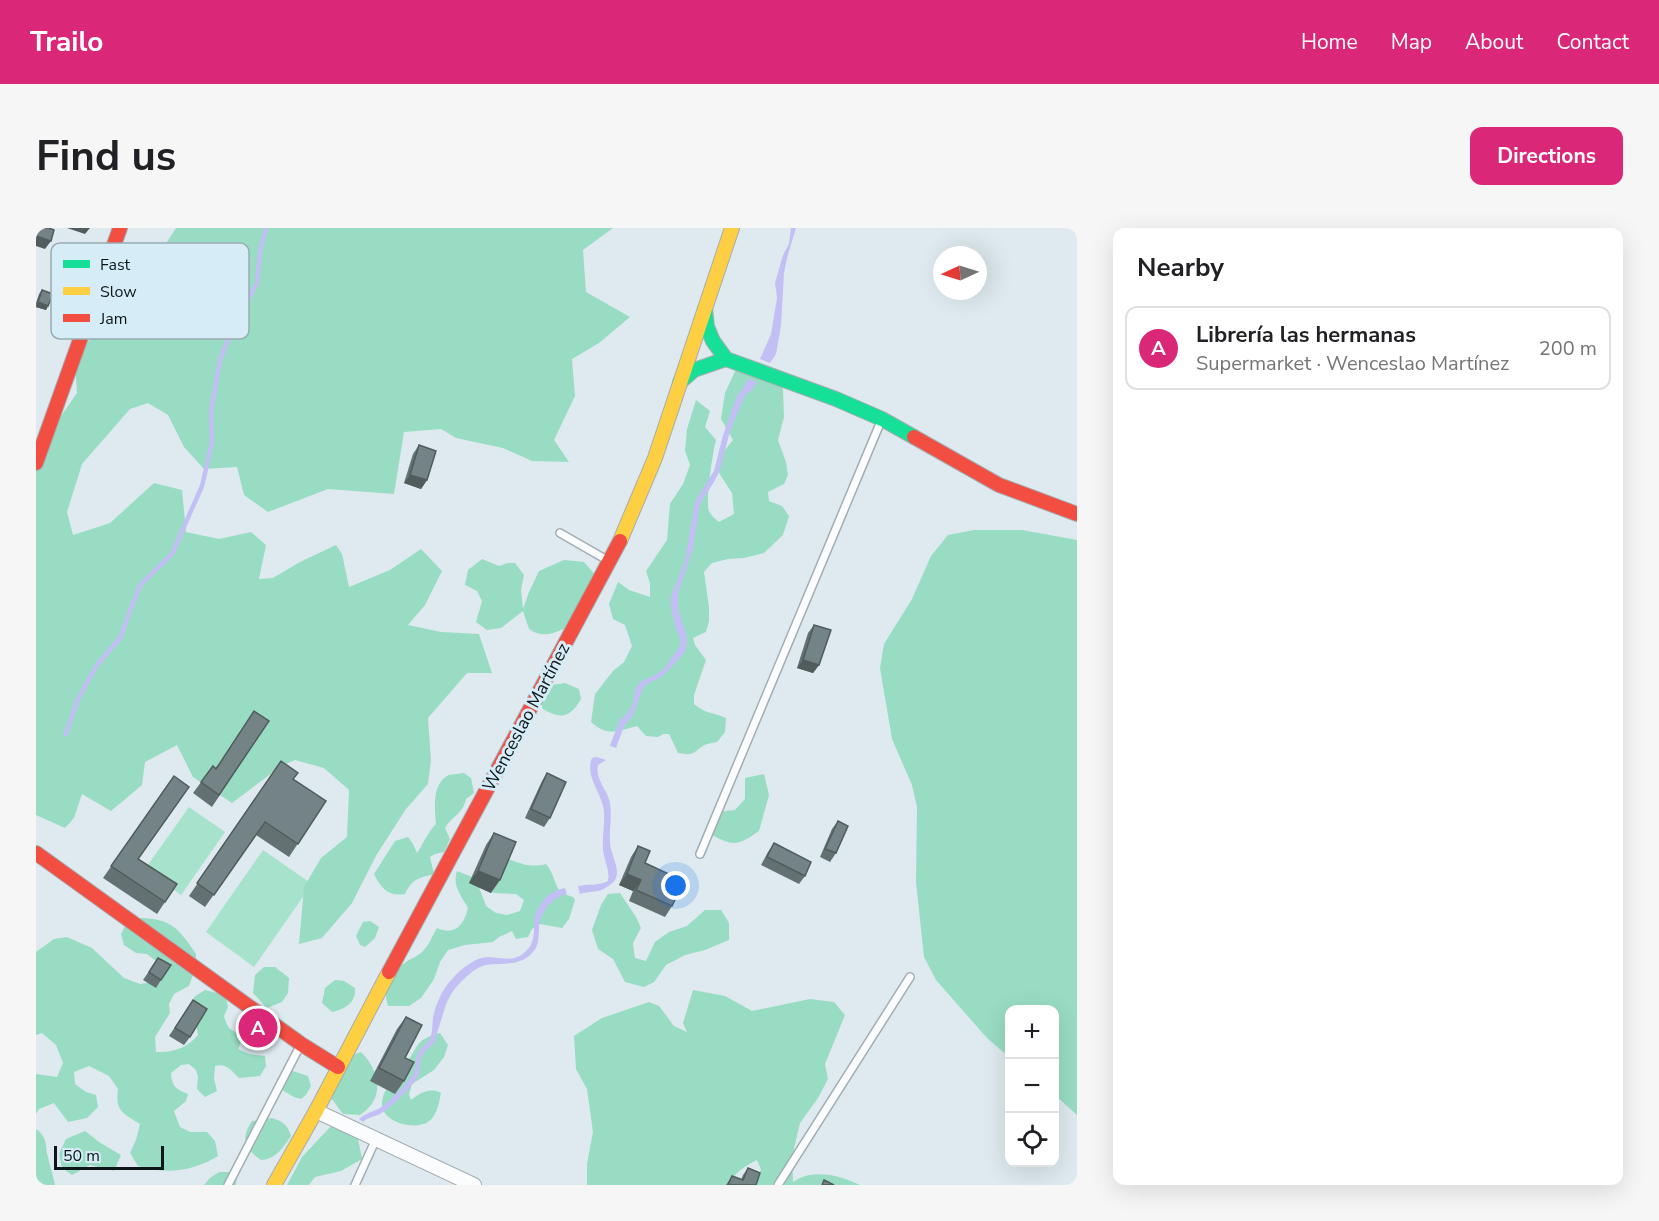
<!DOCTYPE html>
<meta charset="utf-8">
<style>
body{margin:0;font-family:"Nunito Sans",sans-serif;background:#f6f6f6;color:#202124}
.controls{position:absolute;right:18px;bottom:18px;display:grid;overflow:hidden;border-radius:12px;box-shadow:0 6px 24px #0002}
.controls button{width:54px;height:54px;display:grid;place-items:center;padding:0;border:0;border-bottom:2px solid #e0e0e0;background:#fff;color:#202124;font:30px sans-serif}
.compass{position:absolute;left:897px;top:18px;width:54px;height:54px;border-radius:50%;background:#fff;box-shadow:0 6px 24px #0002;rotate:266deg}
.scale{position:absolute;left:18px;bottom:15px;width:110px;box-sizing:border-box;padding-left:6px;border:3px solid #0e1619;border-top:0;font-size:16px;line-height:21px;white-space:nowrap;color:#0e1619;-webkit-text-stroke:4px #d6edf7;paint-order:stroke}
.you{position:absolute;left:640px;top:658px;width:21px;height:21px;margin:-15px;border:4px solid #fff;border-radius:50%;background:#1a73e8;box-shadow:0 0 0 9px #1a73e833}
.badge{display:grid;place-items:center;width:39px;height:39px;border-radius:50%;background:#db2777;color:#fff;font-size:20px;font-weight:700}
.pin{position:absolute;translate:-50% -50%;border:3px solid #fff;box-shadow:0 2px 6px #0006}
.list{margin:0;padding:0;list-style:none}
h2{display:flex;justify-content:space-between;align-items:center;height:78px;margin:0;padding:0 24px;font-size:26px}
h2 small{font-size:20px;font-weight:400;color:#757577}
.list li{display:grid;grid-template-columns:39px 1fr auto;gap:18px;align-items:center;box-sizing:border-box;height:84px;margin:0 12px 12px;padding:0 12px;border:2px solid #e0e0e0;border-radius:12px}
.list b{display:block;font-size:22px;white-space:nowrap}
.list p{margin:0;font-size:20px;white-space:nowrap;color:#757577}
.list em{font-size:20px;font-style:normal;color:#757577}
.icon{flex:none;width:33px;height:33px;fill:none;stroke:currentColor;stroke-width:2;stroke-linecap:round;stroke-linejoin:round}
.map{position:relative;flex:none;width:1041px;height:957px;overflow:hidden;border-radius:12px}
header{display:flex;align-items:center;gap:36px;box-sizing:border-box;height:84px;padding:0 30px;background:#db2777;color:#fff}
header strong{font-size:28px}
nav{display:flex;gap:33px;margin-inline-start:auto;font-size:21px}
.intro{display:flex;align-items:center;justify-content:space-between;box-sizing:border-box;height:144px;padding:0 36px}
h1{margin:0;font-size:42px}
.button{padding:15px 27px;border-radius:12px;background:#db2777;color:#fff;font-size:21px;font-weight:700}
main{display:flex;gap:36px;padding:0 36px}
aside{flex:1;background:#fff;border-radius:12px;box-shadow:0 6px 24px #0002}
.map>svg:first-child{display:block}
</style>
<header>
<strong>Trailo</strong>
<nav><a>Home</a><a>Map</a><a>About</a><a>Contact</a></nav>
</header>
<div class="intro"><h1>Find us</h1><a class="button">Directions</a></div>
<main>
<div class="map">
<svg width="1041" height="957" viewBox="0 0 1041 957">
<rect width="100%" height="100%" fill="#deeaef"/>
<g fill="#a7e3cc">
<polygon points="153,579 189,604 145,667 109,641"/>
<polygon points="227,622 276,656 218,739 170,704"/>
</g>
<g fill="#98dcc3">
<polygon points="140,0 577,0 547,22 550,64 594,89 563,115 536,131 539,168 518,212 533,234 496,233 467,220 420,210 405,201 368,204 358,266 292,261 232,284 208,267 201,239 168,241 148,219 132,187 112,175 94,181 46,236 31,284 37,307 74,295 118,255 146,262 150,304 183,311 215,304 230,317 223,351 237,350 264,334 300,317 306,326 313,359 354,342 385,321 406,343 389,377 372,397 405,404 443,406 456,445 431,445 392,490 395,532 392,556 370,581 341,626 316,675 286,710 263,716 268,659 285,630 311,609 313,562 288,540 259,532 245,538 196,575 157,549 141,517 109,534 106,557 75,583 46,566 38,590 29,600 0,587 0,227 3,220 41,165 39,133 56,108 124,75 125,23"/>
<path d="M701,139L743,144L747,162L748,189L742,212L750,234L752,247L748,256L732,264L733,273L746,278L753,288L747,307L728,325L708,330L692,331L676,335L668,344L673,379V393L670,404L657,410L659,417L670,432L658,467V476C670,486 676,484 690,490L689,504L681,514C678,515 674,515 671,516C657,522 661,529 642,525L633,506H627L622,509L610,508L601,498C581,503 572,509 555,494L559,466L577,443L588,434L596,418L589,397L577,391L573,376L582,354L593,362L614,369V355L610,343L631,312L634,276L647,256L654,237L649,223L651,201L660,172L674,183L669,199L680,212C677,223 669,274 673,283C675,287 679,291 683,294L698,286L696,265L683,245L685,227L697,212L685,191L689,165Z"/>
<polygon points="938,302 986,302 1041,312 1041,887 1019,867 1018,782 974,782 973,829 951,810 900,752 888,729 880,654 881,579 876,557 856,511 844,440 848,416 876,371 895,328 912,307"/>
<path d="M446,331L463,338L472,335H479L488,347L485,362L487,381L493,364L503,343L528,332L548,334L562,350L540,395C524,402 509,413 493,401L487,383L465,400L451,402L440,394L446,373L441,363L429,357L432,342Z"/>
<path d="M529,455L543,461L545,471C535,489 525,492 507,481L505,476L516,457Z"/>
<path d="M428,545L435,550L438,565L430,571C427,586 417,587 409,600L414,611L408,624L399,626L394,629L398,646C382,650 376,651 369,666C352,669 345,660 338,646L359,613L372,609L377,616L381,625C388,615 391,605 400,596C399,580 395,556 413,547C417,546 424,546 428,545Z"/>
<path d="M728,546L733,567L723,603C703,617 698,619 676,607L679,584L699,582L709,571V550Z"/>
<path d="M470,630C484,636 495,640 510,636C519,647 517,654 525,665L537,669L539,672L533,691L526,700L504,696L496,701L492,709L480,711L476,703L463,709L457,714L429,717L412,722L404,734L398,751L385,770L373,778H352C346,758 353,746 370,734C375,730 381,729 386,724C393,718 396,708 401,700C419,708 428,697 432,680C425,667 416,658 421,643L436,649L443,659L450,678L460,685L471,687L484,683L488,672L480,666L457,665L451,654Z"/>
<polygon points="584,665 600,689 605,700 597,715 599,730 610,733 619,714 633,704 651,698 669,682 685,682 693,695 693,712 669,722 649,727 630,737 618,754 608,759 589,754 577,731 562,721 556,702 565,677 572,666"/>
<path d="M102,690C134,690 143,700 160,726V738L153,758L138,766L133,776L134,785L119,809L120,824C137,825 151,820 162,807L157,779L158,769L169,762L189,767L192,779L188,788C192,802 194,802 208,807L202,821L213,826L229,828L230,838L224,848L203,850C195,842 190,835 179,838L178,851L181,863L169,869L161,861L162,849L160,842L153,836L145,837L135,845C136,859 140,861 152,866L150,873L138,883L144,899L154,904H171L179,913L182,928C157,943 131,947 102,938L94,925L100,912L104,896C86,885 79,883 82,861L73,848L53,838L38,844L39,856L50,864L60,867L62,879L51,890L32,894L18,875L3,881L0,886V846L21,849L27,835L20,817L6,805L0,807V724L18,711L31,709L56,720L88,750L104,756L116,754L121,744L120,733L111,726L100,725L88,717L85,706L90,696Z"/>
<polygon points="334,693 343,699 339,710 329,719 324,717 320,708 327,694"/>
<polygon points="228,739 239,739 253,750 252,765 246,774 231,780 217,765 219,747"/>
<path d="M299,752L308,753L319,760C320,775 309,781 296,784L286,775L289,760Z"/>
<path d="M657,762L689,768L716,783L774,771L798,774L809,787L789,836L792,851L782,870L764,895L756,929L757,954C776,940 804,947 824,957H719L725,941L721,932C710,937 697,946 692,957H551V936L557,904L551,861L540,841L538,808L566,790L613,774L623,778L638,798L651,804L647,795Z"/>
<path d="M404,805L412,817L408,829L398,842L376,856L373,866L375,872C384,865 394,859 405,865C403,875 401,888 392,894C378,903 343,894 346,873C349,856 362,847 371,834C384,816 379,812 404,805Z"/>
<path d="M325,824C339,838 348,859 335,877C332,881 328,884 324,887L307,886L295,870L317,827Z"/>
<polygon points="257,843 272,848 275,858 270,867 265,871 258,869 243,860 244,852"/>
<path d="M236,890C246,893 252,897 255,908C247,920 240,931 225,932C209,921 204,910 216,893Z"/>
<polygon points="296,897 321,906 326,931 305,943 279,949 273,957 251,957 266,929"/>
<path d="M0,902H2C13,914 8,915 12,929C14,938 17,947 19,957H0Z"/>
<polygon points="49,903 63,914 85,927 78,943 54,937 36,947 26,940 23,926 30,911"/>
<polygon points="183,944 193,944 201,948 200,957 168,957 174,950"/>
</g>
<g fill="#c2bff4">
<polygon points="755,0 760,0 751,30 748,45 745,97 742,115 740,126 734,135 724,131 735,106 741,70 739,55 747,27 753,16"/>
<polygon points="712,151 721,154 717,161 709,167 694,203 684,242 678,254 665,274 663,281 657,321 642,365 642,380 650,406 651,415 649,424 627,448 611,456 607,460 597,487 588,498 580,520 574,518 575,515 584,491 590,487 596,478 600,459 606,453 621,446 628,441 644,418 644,410 639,398 635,378 635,368 649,332 659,273 678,243 687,207 701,168 707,160"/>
<path d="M561,529L570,532L562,537C559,549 569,560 573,571C577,585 573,600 574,614C574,628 589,646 575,656C571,659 567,662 562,663C556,664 550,664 544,666L542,658C552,656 563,658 572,653C574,641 568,633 567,621C566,609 569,596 568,584C567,565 548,549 556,530Z"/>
<path d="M529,660L531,666C514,671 503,684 503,703C502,711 503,717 497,724C484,739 468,734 450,737C440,739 431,748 424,755C410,769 409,781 403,799C401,803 401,808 400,812C396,819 388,822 385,830C383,835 385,842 382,848C378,857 354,881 344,886C338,889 332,889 327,894L323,891C330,885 336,884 344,880C351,876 375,852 378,844C381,837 378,829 384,822C386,818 391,816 393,812C397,806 396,797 397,790C400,774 407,760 418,749C426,740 440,729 453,729C468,730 480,735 492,721C497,715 498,707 498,700C498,679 509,664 529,660Z"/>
</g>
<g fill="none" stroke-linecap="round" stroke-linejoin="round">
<polyline stroke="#c2bff4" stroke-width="4.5" points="30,506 41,473 60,438 84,410 104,357 136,326 166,258 176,215 175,184 184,131 199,96 221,55 224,23 230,0"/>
<g stroke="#a4adb1" stroke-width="10">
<g id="lane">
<polyline points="524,305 571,332"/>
<polyline points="664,626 845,193"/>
<polyline points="192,957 264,818"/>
<polyline points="319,957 340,911"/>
<polyline points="742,957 874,749"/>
</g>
</g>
<g stroke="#a4adb1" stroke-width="16">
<polyline id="street" points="280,883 438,957"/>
</g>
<g stroke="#a4adb1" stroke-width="16">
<g id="fast">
<polyline points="669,81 671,99 677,113 690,131 800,171 846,191 878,209"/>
<polyline points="644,154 658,142 690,131"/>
</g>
</g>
<g stroke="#a4adb1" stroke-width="16">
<g id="slow">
<polyline points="584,313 619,230 696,0"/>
<polyline points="238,957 280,883 353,744"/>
</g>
</g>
<g stroke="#a4adb1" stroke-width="16">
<g id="jam">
<polyline points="878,209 963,257 1041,286"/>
<polyline points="0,235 84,0"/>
<polyline points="0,625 265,816 302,839"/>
<polyline points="353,744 584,313"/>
</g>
</g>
<use href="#lane" stroke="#fafcfd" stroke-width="7"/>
<use href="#street" stroke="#fafcfd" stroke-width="14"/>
<use href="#fast" stroke="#16e098" stroke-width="14"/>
<use href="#slow" stroke="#ffcf43" stroke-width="14"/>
<use href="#jam" stroke="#f24e42" stroke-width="14"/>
</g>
<g fill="#647172">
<polygon points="6,62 12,78 10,82 0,79 0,75 3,66"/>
<polygon points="383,217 391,252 385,261 368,255 377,226"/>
<polygon points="778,397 783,437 777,445 761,440 772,405"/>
<polygon points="233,493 176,579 157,565 177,538 179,540"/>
<polygon points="245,533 257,551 290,573 253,629 220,607 169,679 153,668"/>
<polygon points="511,545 514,590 508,599 489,590 506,553"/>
<polygon points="138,548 102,631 141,656 121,686 67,650"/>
<polygon points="802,593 800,625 794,634 784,629 796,601"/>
<polygon points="458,605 455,665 433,655 450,617"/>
<polygon points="738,615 769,648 763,656 725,637 732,624"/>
<polygon points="602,618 609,635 636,678 629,689 593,673 597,663 583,657 595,629"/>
<polygon points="122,730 125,752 120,760 107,752"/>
<polygon points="157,772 154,809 148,817 133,808"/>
<polygon points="370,789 368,853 359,866 334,853 361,801"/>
<polygon points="712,940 720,957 690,957 696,948 705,952 707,947"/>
</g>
<g fill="#515c5d">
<polygon points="31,0 54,0 49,6"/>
<polygon points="0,8 15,13 9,21 0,18"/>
<polygon points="2,74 12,78 10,82 0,79"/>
<polygon points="374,247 391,252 385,261 368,255"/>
<polygon points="767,432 783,437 777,445 761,440"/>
<polygon points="442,643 464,652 455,665 433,655"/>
<polygon points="591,646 605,652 597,663 583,657"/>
</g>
<g fill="#748385" stroke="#515c5d" stroke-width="1.5">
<polygon points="0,0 13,0 18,2 15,13 0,8"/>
<polygon points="6,62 17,66 12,78 2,74"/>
<polygon points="383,217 400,223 391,252 374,247"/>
<polygon points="778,397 795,402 783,437 767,432"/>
<polygon points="218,483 233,493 183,567 165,554 177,538 180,541"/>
<polygon points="245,533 262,545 257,551 290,573 262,616 229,594 178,667 161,655"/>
<polygon points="511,545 530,554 514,590 495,581"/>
<polygon points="138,548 153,559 102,631 141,656 129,674 75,638"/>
<polygon points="802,593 812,598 800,625 789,621"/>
<polygon points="458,605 480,614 464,652 442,643"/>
<polygon points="738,615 775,634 769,648 731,629"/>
<polygon points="602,618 614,623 609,635 648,653 636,678 600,662 605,652 591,646"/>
<polygon points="122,730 135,737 125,752 113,744"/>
<polygon points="157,772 171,781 154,809 139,800"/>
<polygon points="370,789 386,797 369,830 378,834 368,853 343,840"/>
<polygon points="712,940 724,945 720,957 692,957 696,948 707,952"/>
<polygon points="788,952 798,957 786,957"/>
</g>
<g text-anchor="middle" stroke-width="6" stroke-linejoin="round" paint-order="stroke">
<g font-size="18" fill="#0e1619" stroke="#d6edf7">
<text transform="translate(490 489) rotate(-62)" y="6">Wenceslao Martínez</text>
</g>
</g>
<rect x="15" y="15" width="198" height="96" rx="9" fill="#d6edf7" stroke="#9aacb4" stroke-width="1.5"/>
<rect x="27" y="32" width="27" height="8" fill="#16e098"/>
<rect x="27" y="59" width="27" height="8" fill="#ffcf43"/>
<rect x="27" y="86" width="27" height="8" fill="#f24e42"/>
<g font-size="16" fill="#0e1619">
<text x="64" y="42">Fast</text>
<text x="64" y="69">Slow</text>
<text x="64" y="96">Jam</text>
</g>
</svg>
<div class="controls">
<button>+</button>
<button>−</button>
<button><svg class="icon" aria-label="locate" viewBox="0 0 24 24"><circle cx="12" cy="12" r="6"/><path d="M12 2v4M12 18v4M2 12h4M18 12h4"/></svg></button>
</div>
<svg class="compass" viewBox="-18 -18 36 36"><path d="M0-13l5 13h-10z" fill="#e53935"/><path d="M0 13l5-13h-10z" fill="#757577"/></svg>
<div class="scale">50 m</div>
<div class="you"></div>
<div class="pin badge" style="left:222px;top:800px">A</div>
</div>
<aside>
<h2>Nearby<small></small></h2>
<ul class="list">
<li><span class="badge">A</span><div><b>Librería las hermanas</b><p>Supermarket · Wenceslao Martínez</p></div><em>200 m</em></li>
</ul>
</aside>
</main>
